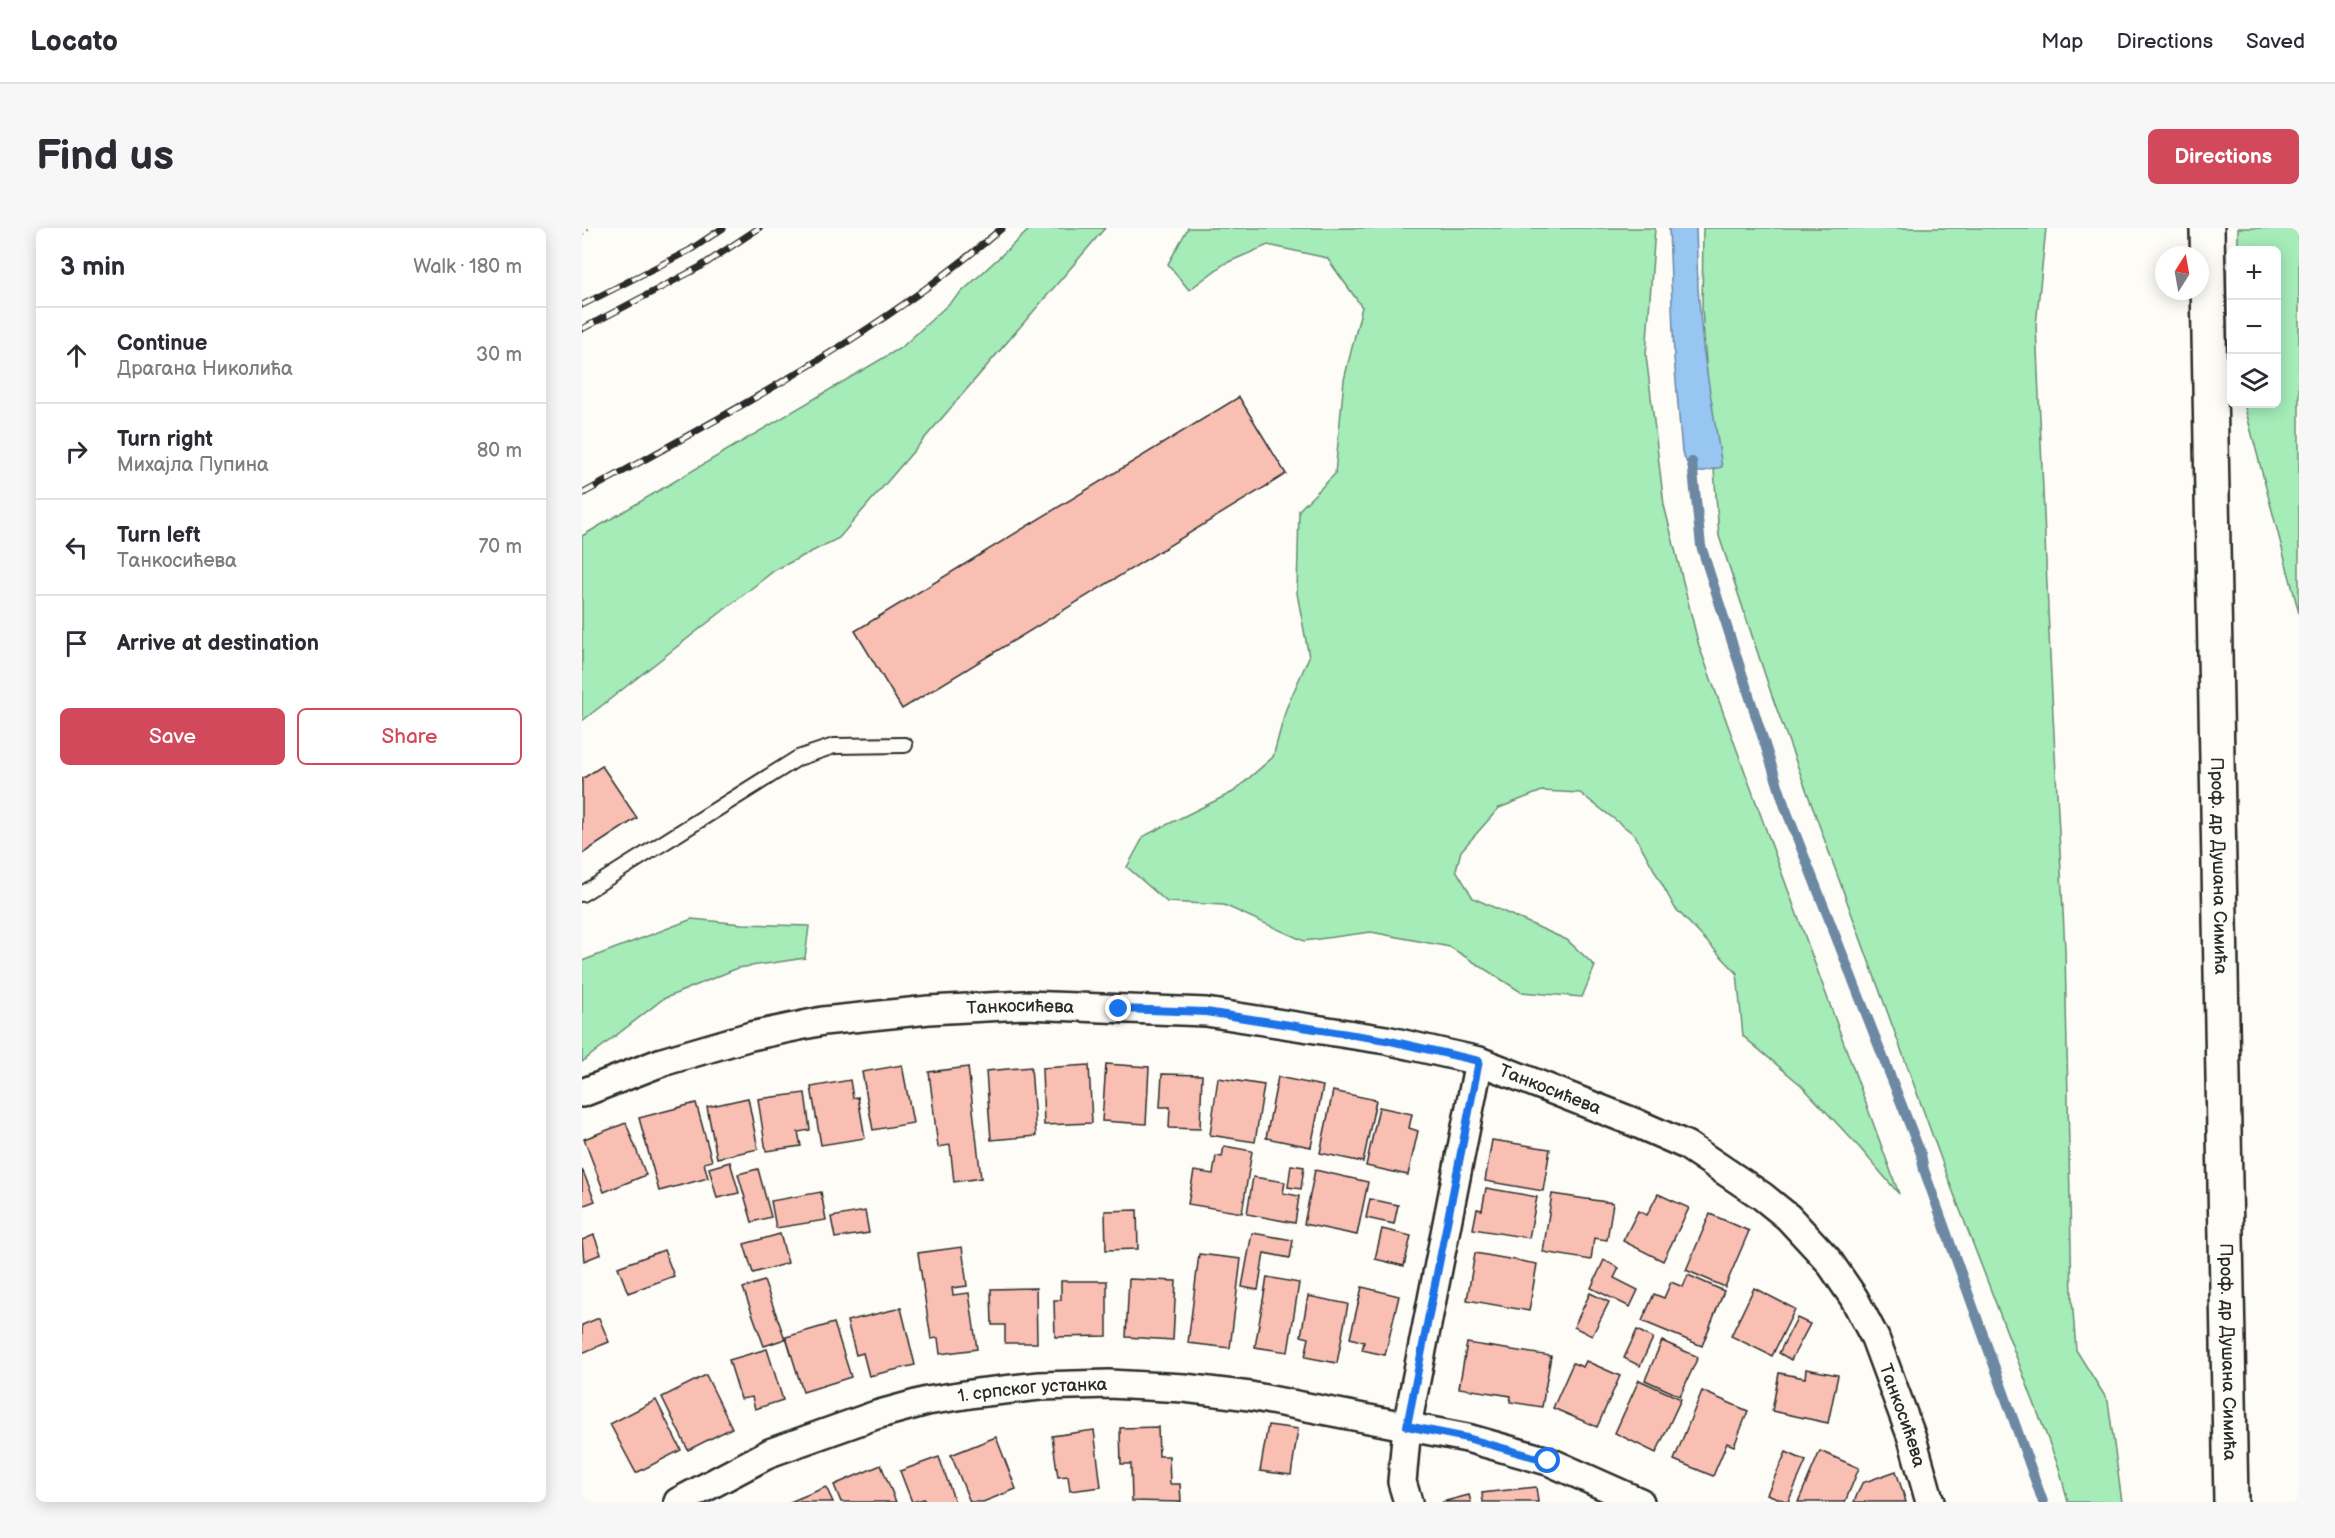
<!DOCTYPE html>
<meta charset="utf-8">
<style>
body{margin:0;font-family:"Balsamiq Sans",sans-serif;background:#f7f7f7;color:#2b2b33}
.controls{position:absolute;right:18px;top:18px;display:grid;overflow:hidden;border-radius:9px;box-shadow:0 3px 15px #0003}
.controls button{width:54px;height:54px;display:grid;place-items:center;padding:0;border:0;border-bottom:2px solid #e1e1e2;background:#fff;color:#2b2b33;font:30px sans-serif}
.compass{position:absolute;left:1573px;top:18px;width:54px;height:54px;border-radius:50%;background:#fff;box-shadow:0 3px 15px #0003;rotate:11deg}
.stop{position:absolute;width:18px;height:18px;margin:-14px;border:4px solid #1a73e8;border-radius:50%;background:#fff}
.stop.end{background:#1a73e8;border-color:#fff;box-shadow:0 2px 6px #0008}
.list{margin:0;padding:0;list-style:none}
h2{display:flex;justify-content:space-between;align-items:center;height:78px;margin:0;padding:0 24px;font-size:26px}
h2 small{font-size:20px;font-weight:400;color:#7c7c81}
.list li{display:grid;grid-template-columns:39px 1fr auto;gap:18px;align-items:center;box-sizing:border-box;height:96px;padding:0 24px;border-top:2px solid #e1e1e2}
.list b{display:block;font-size:22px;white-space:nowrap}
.list p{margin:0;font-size:20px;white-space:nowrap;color:#7c7c81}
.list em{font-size:20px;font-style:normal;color:#7c7c81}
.actions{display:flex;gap:12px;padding:18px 24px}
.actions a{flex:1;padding:14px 0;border:2px solid #d1495b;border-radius:9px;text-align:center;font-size:21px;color:#d1495b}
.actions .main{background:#d1495b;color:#fff}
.icon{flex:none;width:33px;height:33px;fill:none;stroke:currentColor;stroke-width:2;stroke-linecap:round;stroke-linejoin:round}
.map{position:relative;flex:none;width:1717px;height:1274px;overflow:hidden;border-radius:9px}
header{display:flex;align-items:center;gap:36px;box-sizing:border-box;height:84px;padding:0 30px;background:#fff;border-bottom:2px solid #e1e1e2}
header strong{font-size:28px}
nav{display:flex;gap:33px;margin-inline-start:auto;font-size:21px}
.intro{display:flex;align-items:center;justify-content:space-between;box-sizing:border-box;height:144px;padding:0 36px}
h1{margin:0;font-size:42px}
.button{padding:15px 27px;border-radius:9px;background:#d1495b;color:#fff;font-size:21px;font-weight:700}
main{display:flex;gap:36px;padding:0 36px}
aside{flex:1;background:#fff;border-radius:9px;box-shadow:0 3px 15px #0003}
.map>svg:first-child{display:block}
</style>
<header>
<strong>Locato</strong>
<nav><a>Map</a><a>Directions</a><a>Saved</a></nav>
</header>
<div class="intro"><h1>Find us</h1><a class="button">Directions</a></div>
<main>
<aside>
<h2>3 min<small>Walk · 180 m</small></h2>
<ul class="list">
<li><svg class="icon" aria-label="ahead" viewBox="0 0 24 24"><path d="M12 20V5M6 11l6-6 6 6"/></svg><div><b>Continue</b><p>Драгана Николића</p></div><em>30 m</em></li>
<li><svg class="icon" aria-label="right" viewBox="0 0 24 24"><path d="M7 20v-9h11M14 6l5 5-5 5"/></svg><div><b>Turn right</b><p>Михајла Пупина</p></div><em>80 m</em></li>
<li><svg class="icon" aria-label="left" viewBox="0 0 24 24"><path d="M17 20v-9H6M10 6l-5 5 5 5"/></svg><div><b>Turn left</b><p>Танкосићева</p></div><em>70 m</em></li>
<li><svg class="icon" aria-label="arrive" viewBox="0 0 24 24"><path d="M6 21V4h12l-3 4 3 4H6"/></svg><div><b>Arrive at destination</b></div></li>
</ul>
<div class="actions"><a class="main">Save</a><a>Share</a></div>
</aside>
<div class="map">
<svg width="1717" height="1274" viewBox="0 0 1717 1274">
<rect width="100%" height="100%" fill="#fdfcf7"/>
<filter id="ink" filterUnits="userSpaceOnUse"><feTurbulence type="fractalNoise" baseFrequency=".0167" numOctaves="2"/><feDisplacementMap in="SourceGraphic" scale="12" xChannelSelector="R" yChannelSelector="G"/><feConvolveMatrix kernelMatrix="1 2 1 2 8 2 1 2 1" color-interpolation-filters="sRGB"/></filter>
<g filter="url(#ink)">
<g fill="#a5ecb9" stroke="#688c72" stroke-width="1.5">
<polygon points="449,0 523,0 257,310 193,342 0,493 0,308 320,119"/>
<polygon points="606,0 1073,0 1064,127 1082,277 1117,418 1317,966 1277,919 1219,857 1161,808 1155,745 1093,680 1053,607 998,565 960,563 917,580 879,623 874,642 891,670 985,712 1013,738 1000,769 939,764 868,719 789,704 722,713 642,677 585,674 545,639 562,608 651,564 691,529 704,481 727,429 715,365 717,282 753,246 762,152 780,79 745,30 686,17 642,36 607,62 586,36"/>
<polygon points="1121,0 1464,0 1454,97 1468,428 1483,722 1490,1071 1494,1122 1526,1173 1540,1274 1486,1274 1477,1240 1370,961 1190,468 1137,308 1120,81"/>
<polygon points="1656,0 1717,0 1717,385 1662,176 1694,176 1694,22 1656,22"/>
<polygon points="110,691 160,696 227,698 223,730 156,740 81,771 0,834 0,733"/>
</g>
<polygon fill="#98c6f3" stroke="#6c88a3" stroke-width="1.5" points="1087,0 1114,0 1116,60 1121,120 1140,239 1110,246 1100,224 1092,129"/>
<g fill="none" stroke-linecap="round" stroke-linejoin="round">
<polyline stroke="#6c88a3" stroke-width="10" points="1110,234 1119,318 1203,579 1339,926 1342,942 1461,1274"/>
</g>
<g fill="#f9bfb2" stroke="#2b2b2b" stroke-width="1.5">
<polygon points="657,169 704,246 320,481 273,403"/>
<polygon points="20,538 55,590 0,626 0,551"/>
<polygon points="524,836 567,839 564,896 520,893"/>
<polygon points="320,837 331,895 291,902 280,844"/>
<polygon points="507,837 510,895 462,897 460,840"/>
<polygon points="386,839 399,950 372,954 368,917 356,919 347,844"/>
<polygon points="449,839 454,908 409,912 404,843"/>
<polygon points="580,846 620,847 618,901 587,900 588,879 578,879"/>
<polygon points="696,849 741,858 729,919 684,910"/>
<polygon points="636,850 682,857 673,914 628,907"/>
<polygon points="268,852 271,870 276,869 283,910 239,917 229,859"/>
<polygon points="751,863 794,872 781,934 738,925"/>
<polygon points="223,865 228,902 216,904 219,918 184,923 176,871"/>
<polygon points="166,870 176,921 135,930 125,879"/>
<polygon points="114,875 130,933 122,935 126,950 77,963 57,890"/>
<polygon points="797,879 830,886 827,900 836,903 826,947 784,938"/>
<polygon points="44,895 64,947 22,964 2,911"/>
<polygon points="910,912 968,921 961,963 903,953"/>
<polygon points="642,918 670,923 660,985 606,976 612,943 631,946 634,928 640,929"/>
<polygon points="148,934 157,965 135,970 127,940"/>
<polygon points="709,937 722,939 719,961 706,959"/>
<polygon points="0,941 13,973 0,978"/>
<polygon points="176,941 189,989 170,994 156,946"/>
<polygon points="733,942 786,954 775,1007 722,996"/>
<polygon points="671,949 703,954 701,965 717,968 713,995 665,986"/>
<polygon points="904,960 955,969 947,1010 891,1001 895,981 900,982"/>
<polygon points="239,964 244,992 194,1000 189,973"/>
<polygon points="970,966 1031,975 1025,1012 1012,1010 1009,1032 961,1024"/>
<polygon points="1076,966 1107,980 1081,1033 1041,1013 1056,983 1065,987"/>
<polygon points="788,971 816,977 812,996 784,990"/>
<polygon points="555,982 556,1021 524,1022 523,983"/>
<polygon points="283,983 287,1005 253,1010 249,989"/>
<polygon points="1128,986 1167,1003 1143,1059 1104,1042"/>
<polygon points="800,1001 829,1008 822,1038 793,1031"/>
<polygon points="670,1005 711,1012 708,1030 682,1025 676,1062 660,1059"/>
<polygon points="198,1006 206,1035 171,1045 162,1016"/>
<polygon points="12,1007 19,1026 2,1033 0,1012"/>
<polygon points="380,1019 385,1058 370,1060 371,1067 387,1065 395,1121 358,1126 356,1110 349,1111 336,1025"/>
<polygon points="82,1022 92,1048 46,1065 36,1039"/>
<polygon points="893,1025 955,1036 947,1083 885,1072"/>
<polygon points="617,1026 659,1031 648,1120 606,1115"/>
<polygon points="1022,1032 1037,1040 1032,1050 1056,1062 1048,1079 1009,1060"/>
<polygon points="1106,1047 1142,1063 1120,1118 1060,1093 1072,1066 1082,1070 1089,1054 1101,1059"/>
<polygon points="685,1049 717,1055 706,1124 673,1119"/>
<polygon points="547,1051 594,1053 591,1112 544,1109"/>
<polygon points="182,1053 203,1111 182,1118 161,1060"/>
<polygon points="479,1053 525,1053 525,1108 473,1109 472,1072 479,1072"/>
<polygon points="780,1059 817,1068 803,1127 780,1122 782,1114 768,1110"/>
<polygon points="454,1060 455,1115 423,1115 423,1097 410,1097 409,1061"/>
<polygon points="1172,1060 1213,1081 1190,1128 1149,1108"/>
<polygon points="1008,1065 1027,1074 1010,1108 992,1099"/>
<polygon points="726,1068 766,1076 755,1135 723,1129 727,1110 719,1108"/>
<polygon points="319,1080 333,1137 287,1148 281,1125 274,1127 265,1093"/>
<polygon points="17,1090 27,1114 0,1125 0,1097"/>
<polygon points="1215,1090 1228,1096 1209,1132 1197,1125"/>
<polygon points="252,1095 269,1149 221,1164 204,1109"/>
<polygon points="1055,1102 1071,1110 1058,1138 1042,1130"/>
<polygon points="1080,1113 1116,1129 1098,1168 1063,1152"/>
<polygon points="885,1115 969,1128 960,1179 928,1174 929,1168 877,1160"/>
<polygon points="185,1121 201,1172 173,1181 170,1169 159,1171 147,1132"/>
<polygon points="1004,1133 1038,1148 1015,1199 971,1180 991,1135 1001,1139"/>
<polygon points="1224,1141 1256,1147 1246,1195 1190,1183 1197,1145 1223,1150"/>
<polygon points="124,1147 150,1200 106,1222 80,1169"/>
<polygon points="1057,1152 1099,1171 1074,1225 1033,1205"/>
<polygon points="1120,1163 1166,1183 1152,1218 1145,1215 1131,1248 1092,1232"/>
<polygon points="74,1172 99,1222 54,1245 28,1196"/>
<polygon points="686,1197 716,1201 709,1247 678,1243"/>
<polygon points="576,1199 577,1228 587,1228 588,1256 598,1256 599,1274 550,1273 549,1236 539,1236 538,1200"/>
<polygon points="512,1202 519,1259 488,1263 486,1248 476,1249 470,1208"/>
<polygon points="414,1209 434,1261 401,1274 388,1274 369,1227"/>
<polygon points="1238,1223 1277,1240 1263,1274 1216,1274"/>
<polygon points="1204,1224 1224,1233 1206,1274 1185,1266"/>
<polygon points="357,1229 373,1274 343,1274 342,1271 330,1274 318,1243"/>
<polygon points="299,1237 314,1274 259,1274 252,1257"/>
<polygon points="1314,1243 1324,1274 1272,1274 1280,1255"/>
<polygon points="244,1259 251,1274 208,1274"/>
<polygon points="954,1259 956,1274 901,1274 900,1265"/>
<polygon points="887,1267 889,1274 860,1274"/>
</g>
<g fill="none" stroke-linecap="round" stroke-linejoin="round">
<g stroke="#2b2b2b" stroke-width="18">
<polyline id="lane" points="0,666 216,530 252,518 323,517"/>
</g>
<g stroke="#2b2b2b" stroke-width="32">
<g id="street">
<path id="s1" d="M0,865L80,834L169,808L241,793L347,782L443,777L624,784L804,812L897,833L1054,895L1104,917L1180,968L1206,989L1246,1032L1272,1070L1293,1110L1330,1210L1348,1274"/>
<path id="s2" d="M96,1274L190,1224L294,1187L345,1173L395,1165L458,1158L527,1156L602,1160L668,1168L885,1210L966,1233L1058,1274"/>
<polyline points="826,1274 820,1254 825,1198 897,833"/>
</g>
</g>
<g stroke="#2b2b2b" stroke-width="38">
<g id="secondary">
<path id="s3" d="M1625,0L1649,1274"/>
</g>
</g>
<polyline stroke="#2b2b2b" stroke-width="4" stroke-dasharray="1.5 4.5" stroke-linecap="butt" points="0,5 7,0"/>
<use href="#lane" stroke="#fdfcf7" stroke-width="14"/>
<use href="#street" stroke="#fdfcf7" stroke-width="27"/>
<use href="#secondary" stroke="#fdfcf7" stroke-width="33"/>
<g stroke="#2b2b2b" stroke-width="7">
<g id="rail">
<polyline points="0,77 108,22 141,0"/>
<polyline points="0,101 118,39 177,0"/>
<path d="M0,266C145,186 294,109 420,0"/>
</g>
</g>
<use href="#rail" stroke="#fdfcf7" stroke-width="4.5" stroke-dasharray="14" stroke-linecap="butt"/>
</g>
</g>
<g fill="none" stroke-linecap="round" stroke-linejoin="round" filter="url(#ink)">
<polyline stroke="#1a73e8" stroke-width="8" points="537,781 624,784 804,812 897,833 825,1198 885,1210 966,1233"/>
</g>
<g text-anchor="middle" stroke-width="5" stroke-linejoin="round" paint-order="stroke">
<g font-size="18" fill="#2b2b2b" stroke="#fdfcf7">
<text dy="6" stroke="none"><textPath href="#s3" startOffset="638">Проф. др Душана Симића</textPath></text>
<text dy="6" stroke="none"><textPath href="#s1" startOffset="450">Танкосићева</textPath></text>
<text dy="6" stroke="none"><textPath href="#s1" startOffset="990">Танкосићева</textPath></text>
<text dy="6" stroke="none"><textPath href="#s3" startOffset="1124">Проф. др Душана Симића</textPath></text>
<text dy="6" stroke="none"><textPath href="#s2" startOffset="376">1. српског устанка</textPath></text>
<text dy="6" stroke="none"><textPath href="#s1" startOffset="1494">Танкосићева</textPath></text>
</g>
</g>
</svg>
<div class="controls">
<button>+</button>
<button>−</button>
<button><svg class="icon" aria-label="layers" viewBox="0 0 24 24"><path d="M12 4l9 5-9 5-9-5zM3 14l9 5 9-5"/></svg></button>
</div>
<svg class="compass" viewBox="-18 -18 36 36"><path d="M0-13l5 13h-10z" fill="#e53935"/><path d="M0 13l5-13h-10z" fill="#7c7c81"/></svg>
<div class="stop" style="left:966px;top:1233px"></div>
<div class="stop end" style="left:537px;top:781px"></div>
</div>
</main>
